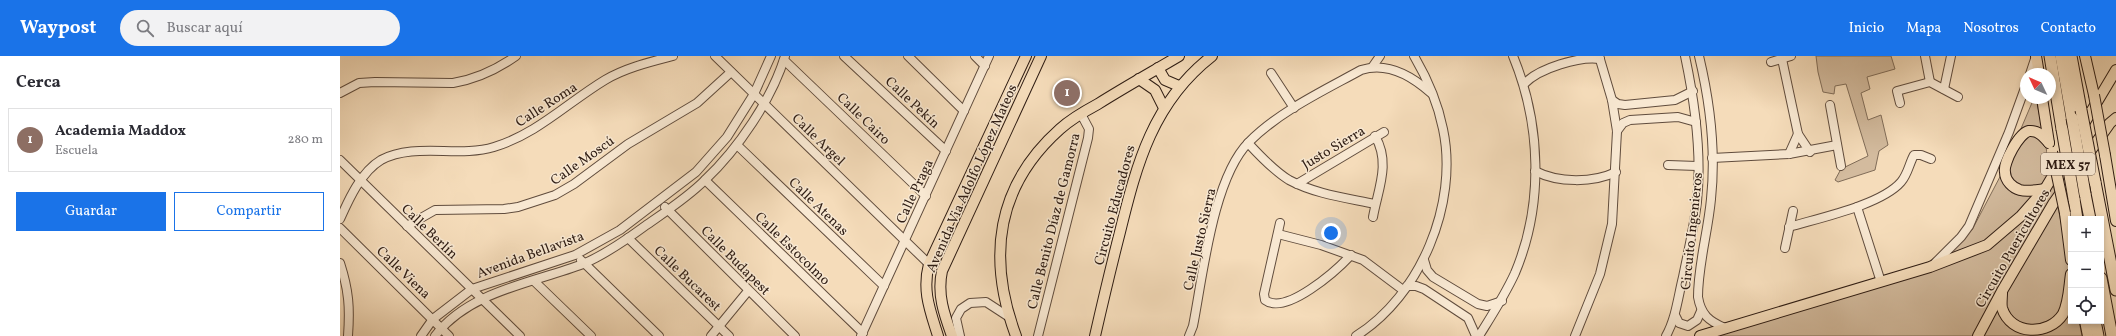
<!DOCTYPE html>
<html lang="es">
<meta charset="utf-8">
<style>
body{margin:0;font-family:Vollkorn,serif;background:#f2f2f3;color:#2b2b33}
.controls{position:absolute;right:12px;bottom:12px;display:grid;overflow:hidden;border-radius:0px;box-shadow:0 2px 6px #0003}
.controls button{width:36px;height:36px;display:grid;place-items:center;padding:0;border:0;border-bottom:1px solid #e1e1e2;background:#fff;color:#2b2b33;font:20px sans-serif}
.compass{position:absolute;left:1680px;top:12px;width:36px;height:36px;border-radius:50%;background:#fff;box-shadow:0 2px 6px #0003;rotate:314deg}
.you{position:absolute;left:991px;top:177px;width:14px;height:14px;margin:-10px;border:3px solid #fff;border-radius:50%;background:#1a73e8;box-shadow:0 0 0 6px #1a73e833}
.badge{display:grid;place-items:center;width:26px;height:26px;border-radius:50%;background:#1a73e8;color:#fff;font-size:13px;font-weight:700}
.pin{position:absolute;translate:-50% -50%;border:2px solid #fff;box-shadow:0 1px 4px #0006}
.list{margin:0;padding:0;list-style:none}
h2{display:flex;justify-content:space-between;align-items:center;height:52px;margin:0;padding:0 16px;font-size:17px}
h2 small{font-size:13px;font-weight:400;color:#7c7c81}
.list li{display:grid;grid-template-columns:26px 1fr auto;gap:12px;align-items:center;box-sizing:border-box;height:64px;margin:0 8px 8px;padding:0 8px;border:1px solid #e1e1e2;border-radius:0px}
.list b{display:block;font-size:15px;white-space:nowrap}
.list p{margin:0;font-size:13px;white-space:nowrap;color:#7c7c81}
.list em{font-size:13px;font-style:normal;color:#7c7c81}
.actions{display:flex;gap:8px;padding:12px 16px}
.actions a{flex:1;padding:9px 0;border:1px solid #1a73e8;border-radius:0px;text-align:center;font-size:14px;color:#1a73e8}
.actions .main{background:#1a73e8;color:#fff}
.icon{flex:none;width:22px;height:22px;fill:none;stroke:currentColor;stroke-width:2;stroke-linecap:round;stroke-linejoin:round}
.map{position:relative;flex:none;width:1776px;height:280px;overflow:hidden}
header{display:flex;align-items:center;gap:24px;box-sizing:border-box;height:56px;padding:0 20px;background:#1a73e8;color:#fff}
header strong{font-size:19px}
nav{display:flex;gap:22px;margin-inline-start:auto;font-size:14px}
.search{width:280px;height:36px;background:#f2f2f3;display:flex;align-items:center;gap:10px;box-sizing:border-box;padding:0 14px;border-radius:22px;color:#7c7c81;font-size:15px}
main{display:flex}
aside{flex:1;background:#fff}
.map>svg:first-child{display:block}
</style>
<header>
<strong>Waypost</strong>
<div class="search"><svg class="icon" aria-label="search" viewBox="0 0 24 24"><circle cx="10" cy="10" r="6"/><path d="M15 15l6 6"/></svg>Buscar aquí</div>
<nav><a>Inicio</a><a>Mapa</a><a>Nosotros</a><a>Contacto</a></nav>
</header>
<main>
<aside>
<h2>Cerca<small></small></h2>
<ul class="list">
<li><span class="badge" style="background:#8d6e63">1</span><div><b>Academia Maddox</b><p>Escuela</p></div><em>280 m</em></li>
</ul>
<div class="actions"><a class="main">Guardar</a><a>Compartir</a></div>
</aside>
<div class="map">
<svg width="1776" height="280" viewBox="0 0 1776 280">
<rect width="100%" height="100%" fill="#f5dcba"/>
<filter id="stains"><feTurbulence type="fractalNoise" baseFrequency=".005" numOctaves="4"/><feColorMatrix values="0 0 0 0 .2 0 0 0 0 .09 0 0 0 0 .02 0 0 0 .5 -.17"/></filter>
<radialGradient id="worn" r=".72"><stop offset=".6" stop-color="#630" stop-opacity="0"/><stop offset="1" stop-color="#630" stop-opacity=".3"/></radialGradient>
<g fill="#d3bb9e" stroke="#806c58">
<polygon points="1476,0 1551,0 1555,13 1527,21 1530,33 1521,37 1528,64 1541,59 1548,89 1539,95 1535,114 1498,126 1495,124 1501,113 1528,100 1506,28 1495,30 1494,38 1483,36 1478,16"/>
<polygon points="1694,42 1696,42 1731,216 1731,265 1739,265 1742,280 1367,280 1576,215 1632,174 1663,115"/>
</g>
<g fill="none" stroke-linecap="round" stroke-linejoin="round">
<g stroke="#604c3d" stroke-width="10">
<g id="minor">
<polyline points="375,0 589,208"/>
<polyline points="504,0 606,95"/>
<polyline points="568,0 624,55"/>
<polyline points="635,0 645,10"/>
<path d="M1359,0C1370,46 1376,96 1371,143C1368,176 1358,209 1358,241C1361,259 1369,265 1385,272"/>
<polyline points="1585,0 1590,26"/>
<polyline points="1442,3 1458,78 1470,96"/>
<polyline points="444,4 586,140"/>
<polyline points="1431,6 1451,0"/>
<polyline points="1033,10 1040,0"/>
<polyline points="931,17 954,52"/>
<polyline points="1690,18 1696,0"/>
<path d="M1184,28C1199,12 1240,0 1260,3"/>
<polyline points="1604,33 1611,0"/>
<path d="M0,37L19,27L35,26L113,27C137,23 156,14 176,0"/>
<polyline points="1272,44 1278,48 1285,49 1335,44 1353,35"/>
<polyline points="1560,47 1557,35 1590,26 1618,41"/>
<polyline points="1490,49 1501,110"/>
<polyline points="1277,75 1283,67 1290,64 1338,61 1356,66"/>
<path d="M908,87C920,100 934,115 949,124C975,138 1007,142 1035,148"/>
<polyline points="397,89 544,230"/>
<polyline points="1449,98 1458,78"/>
<polyline points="1372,102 1449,98 1497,89"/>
<polyline points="0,104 180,280"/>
<polyline points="1328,109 1357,110"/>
<path d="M1195,115C1218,127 1253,127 1276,116"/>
<polyline points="365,124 523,277"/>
<polyline points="957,128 1044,76"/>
<polyline points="325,151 455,280"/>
<polyline points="1517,151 1541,226"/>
<path d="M1033,161C1038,133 1051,107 1035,80"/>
<path d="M0,163C9,143 21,116 41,104C75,86 118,102 154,91C197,78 227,47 265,24C285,12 310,6 333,0"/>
<path d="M940,167L924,238L925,244C946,260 997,214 1011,199"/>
<polyline points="67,170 95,154 164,153 178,151 215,139 234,128 288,88 357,47 391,16"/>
<path d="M1449,171C1479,162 1541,149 1561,126C1568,118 1569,108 1574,99H1581L1591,103"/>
<polyline points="0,172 109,280"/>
<polyline points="938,178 981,189 1023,204 1063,234"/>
<polyline points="288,182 389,280"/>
<polyline points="1445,192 1453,155"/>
<polyline points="241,204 319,280"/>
<polyline points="1084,204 1087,214 1093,221 1138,248 1147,250 1162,245"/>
<path d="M0,207C9,235 10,252 8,280"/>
<polyline points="1592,210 1621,181 1629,170 1669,76 1686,29"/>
<polyline points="194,225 251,280"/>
<polyline points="1067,230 1076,230 1084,233 1128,262 1136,280"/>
<polyline points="1335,259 1339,267 1348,270 1357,264 1361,255"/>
<polyline points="81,280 93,263 132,233 235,199 280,174 356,116 387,81 414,38 431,0"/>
<path d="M95,280C129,235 193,227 243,208C264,199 286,184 305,170C325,156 347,142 365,124C398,93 432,43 445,0"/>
<polyline points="371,280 408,235"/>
<polyline points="521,280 649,0"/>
<polyline points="620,280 616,262 621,253 630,247 646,246 669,261"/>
<polyline points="698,280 748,82 749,73 741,58"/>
<path d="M849,280L853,270C863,219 873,122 909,86C940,55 983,35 1021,14C1048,5 1072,20 1091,37"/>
<path d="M1016,280C1080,240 1119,148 1103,73C1098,48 1087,22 1074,0"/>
<path d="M1139,280C1152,259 1165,239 1175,217C1204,148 1201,68 1173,0"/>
<polyline points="1235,280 1260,218 1272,168 1277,75 1272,44 1259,0"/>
<path d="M1326,280C1336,262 1338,241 1343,221C1348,196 1354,171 1357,146C1362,98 1355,47 1345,0"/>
</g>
</g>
<g stroke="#2e1c13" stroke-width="12">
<g id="major">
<polyline points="1696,0 1699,18"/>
<polyline points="1745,0 1754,39"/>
<polyline points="818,12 825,24 839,30"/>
<polyline points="799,23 815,34 824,52"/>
<polyline points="1702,42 1709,87"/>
<polyline points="1765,99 1776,165"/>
<path d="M1705,133C1697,134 1688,136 1680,134C1673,132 1665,125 1665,116C1663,107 1679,77 1689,75C1698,74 1704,81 1709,87"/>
<polyline points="1725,157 1731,204"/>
<path d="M1662,237C1662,242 1661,248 1662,252C1671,280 1709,280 1723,258C1729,246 1729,231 1731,218"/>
<polyline points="1745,265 1748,280"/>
<path d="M598,280C590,254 582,235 589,208L686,0"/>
<path d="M612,280C604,258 597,238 602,215L701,0"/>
<path d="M676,280C647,202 656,130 720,73C731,63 745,55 758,48C785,31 812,16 839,0"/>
<path d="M755,280C763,245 771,211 780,176C797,107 813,46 872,0"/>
<polyline points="1360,280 1590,211 1647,189 1681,160 1705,133 1776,14"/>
<polyline points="1638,280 1662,235 1713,148 1770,67 1776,62"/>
</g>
</g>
<g stroke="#2e1c13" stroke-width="13">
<g id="highway">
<polyline points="1710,0 1722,73"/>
<polyline points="1721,0 1732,62"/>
<polyline points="1731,0 1741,54"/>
<polyline points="1755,126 1776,234"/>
<polyline points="1745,138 1750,163"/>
<polyline points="1734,143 1737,163"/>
<polyline points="1761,222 1772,280"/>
<polyline points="1755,265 1758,280"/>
</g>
</g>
<use href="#minor" stroke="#f8e8d2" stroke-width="8"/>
<use href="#major" stroke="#f5dcba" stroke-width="10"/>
<use href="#highway" stroke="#f5dcba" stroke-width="11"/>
<g stroke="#2e1c13" stroke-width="12" stroke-linecap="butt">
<g id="major-bridge">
<polyline points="1754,39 1765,99"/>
<polyline points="1712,96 1725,157"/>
</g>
</g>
<g stroke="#2e1c13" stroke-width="13" stroke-linecap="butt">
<g id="highway-bridge">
<polyline points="1741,54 1755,126"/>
<polyline points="1732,62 1745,138"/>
<polyline points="1722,73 1734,143"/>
</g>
</g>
<use href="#major-bridge" stroke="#f5dcba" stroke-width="10"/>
<use href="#highway-bridge" stroke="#f5dcba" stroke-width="11"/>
</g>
<g text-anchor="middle" stroke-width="3" stroke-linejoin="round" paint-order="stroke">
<rect fill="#f8e8d2" stroke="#6b594c" stroke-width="1" x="1701" y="97" width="54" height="22" rx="3"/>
<g font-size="13" font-weight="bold" fill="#2e1c13">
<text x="1728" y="113">MEX 57</text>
</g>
<g font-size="14" fill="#2e1c13" stroke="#f8e8d2">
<text transform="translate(573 46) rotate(43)" y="5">Calle Pekín</text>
<text transform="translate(206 48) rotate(-33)" y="5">Calle Roma</text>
<text transform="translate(524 62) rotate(44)" y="5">Calle Cairo</text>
<text transform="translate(479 83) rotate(44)" y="5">Calle Argel</text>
<text transform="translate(993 91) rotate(-31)" y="5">Justo Sierra</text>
<text transform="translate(242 104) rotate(-35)" y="5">Calle Moscú</text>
<text transform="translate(631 122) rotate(-66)" y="5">Avenida Via Adolfo López Mateos</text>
<text transform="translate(574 135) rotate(-65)" y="5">Calle Praga</text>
<text transform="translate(774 149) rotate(-75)" y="5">Circuito Educadores</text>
<text transform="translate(479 150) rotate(44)" y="5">Calle Atenas</text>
<text transform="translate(713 165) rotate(-76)" y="5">Calle Benito Díaz de Gamorra</text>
<text transform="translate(90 175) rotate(44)" y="5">Calle Berlín</text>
<text transform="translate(1351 175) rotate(-84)" y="5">Circuito Ingenieros</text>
<text transform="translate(859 183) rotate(-77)" y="5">Calle Justo Sierra</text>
<text transform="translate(453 192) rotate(44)" y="5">Calle Estocolmo</text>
<text transform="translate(1672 192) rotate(-60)" y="5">Circuito Puericultores</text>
<text transform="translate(190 198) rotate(-20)" y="5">Avenida Bellavista</text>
<text transform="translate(396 204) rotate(45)" y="5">Calle Budapest</text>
<text transform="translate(64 216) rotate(44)" y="5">Calle Viena</text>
<text transform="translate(348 222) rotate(44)" y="5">Calle Bucarest</text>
</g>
</g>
<rect width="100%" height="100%" filter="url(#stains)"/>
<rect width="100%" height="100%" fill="url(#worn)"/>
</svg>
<div class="controls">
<button>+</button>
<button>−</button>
<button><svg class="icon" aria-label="locate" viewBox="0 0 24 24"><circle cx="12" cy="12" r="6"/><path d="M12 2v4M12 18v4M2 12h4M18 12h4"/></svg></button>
</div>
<svg class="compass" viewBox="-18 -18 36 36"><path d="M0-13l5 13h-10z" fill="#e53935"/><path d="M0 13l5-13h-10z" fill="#7c7c81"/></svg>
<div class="you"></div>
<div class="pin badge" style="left:727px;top:37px;background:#8d6e63">1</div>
</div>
</main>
